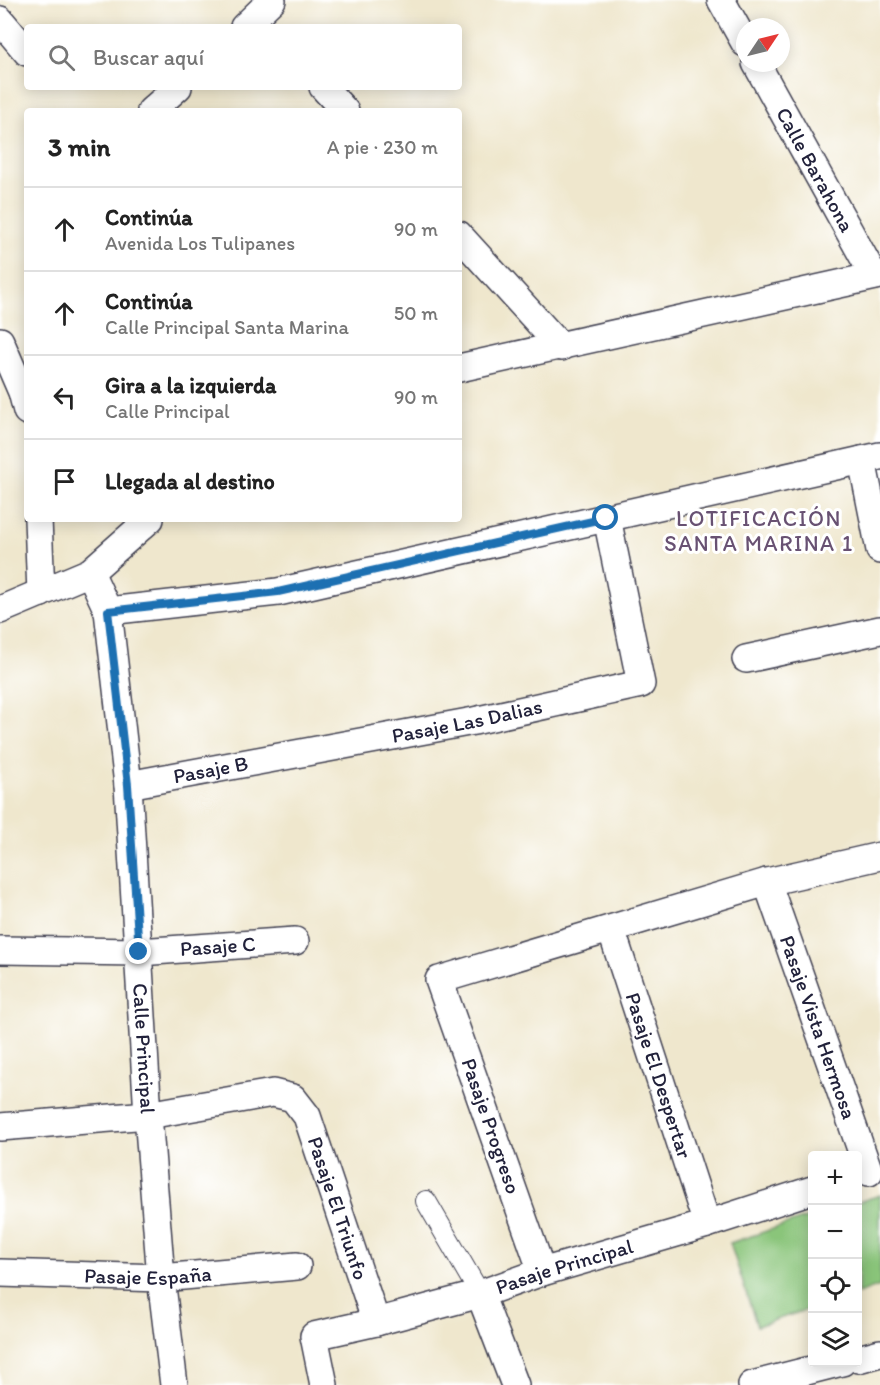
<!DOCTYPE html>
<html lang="es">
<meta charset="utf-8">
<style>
body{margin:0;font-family:Itim,sans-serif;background:#f6f6f6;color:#222}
.controls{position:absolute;right:18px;bottom:18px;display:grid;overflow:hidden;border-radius:6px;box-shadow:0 3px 15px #0003}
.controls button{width:54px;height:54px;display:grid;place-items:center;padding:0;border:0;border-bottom:2px solid #e0e0e0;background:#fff;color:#222;font:30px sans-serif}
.compass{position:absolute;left:736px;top:18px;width:54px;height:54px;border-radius:50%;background:#fff;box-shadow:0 3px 15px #0003;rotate:55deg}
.stop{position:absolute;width:18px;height:18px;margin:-14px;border:4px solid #1f6fb2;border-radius:50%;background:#fff}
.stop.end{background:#1f6fb2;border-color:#fff;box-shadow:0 2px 6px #0008}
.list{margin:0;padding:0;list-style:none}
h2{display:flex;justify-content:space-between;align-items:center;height:78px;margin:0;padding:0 24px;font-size:26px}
h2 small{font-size:20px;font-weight:400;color:#767676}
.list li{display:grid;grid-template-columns:39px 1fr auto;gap:18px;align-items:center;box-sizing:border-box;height:84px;padding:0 24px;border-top:2px solid #e0e0e0}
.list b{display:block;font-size:22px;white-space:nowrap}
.list p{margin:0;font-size:20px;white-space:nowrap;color:#767676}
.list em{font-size:20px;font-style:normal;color:#767676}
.icon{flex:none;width:33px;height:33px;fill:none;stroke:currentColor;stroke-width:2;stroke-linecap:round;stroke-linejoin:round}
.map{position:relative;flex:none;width:880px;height:1385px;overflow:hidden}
.search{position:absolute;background:#fff;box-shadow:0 3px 15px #0003;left:24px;top:24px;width:438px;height:66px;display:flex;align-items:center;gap:15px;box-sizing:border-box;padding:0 21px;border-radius:6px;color:#767676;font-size:22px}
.panel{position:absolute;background:#fff;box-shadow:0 3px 15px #0003;left:24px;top:108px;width:438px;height:414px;border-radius:6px}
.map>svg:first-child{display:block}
</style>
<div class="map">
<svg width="880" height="1385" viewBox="0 0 880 1385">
<rect width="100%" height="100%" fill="#fff"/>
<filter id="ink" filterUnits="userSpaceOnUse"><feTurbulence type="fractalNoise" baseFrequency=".0167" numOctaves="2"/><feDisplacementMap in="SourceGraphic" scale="12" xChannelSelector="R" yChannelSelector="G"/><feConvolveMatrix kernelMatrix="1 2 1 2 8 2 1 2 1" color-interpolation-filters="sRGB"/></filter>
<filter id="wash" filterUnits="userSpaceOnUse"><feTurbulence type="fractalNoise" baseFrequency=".008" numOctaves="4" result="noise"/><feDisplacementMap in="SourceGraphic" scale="24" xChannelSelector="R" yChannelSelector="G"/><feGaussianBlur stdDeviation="1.35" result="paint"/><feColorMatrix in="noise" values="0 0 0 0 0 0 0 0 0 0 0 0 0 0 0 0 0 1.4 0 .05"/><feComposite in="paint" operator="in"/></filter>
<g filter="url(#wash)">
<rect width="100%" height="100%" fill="#efe7cd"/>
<g fill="#8ac57a" stroke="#56745a" stroke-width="1.5">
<polygon points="880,1195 880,1286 858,1294 858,1202"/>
<polygon points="812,1216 812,1308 757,1326 730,1243"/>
</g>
</g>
<g filter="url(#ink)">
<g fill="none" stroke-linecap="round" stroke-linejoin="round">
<g stroke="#414051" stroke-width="22">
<polyline id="pedestrian" points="426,1201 480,1294"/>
</g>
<g stroke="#414051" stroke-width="30">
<g id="minor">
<polyline points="721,0 745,43"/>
<polyline points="0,20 27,52"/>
<polyline points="244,27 272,0"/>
<path id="s1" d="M756,63L874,276"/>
<polyline points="323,87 345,111"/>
<polyline points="151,111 178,87"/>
<polyline points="459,235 561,347"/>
<polyline points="0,341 22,392 27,411"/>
<polyline points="459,368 880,275"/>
<polyline points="862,460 880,550"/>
<polyline points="38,519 41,593"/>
<path id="s2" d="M90,572L108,611L128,785L148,1115L161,1278L174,1385"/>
<polyline points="0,610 90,572 150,519"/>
<polyline points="108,611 278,592 880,456"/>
<polyline points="746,659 880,630"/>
<path id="s3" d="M128,785L474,721L641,684L607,518"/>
<path id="s4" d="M767,882L869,1172"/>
<path id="s5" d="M611,929L707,1224"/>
<path id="s6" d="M0,950L139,952L295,941"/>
<path id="s7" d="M0,1127L148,1115L273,1093L293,1098L307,1116L376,1322"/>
<polyline points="542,1272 439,980 767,882 880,856"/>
<path id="s8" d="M0,1273L161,1278L297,1266"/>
<polyline points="480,1294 515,1385"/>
<polyline points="858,1359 880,1353"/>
<path id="s9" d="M324,1385L314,1336L376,1322L480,1294L542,1272L707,1224L812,1190"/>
<polyline points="752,1385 842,1362"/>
</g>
</g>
<use href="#pedestrian" stroke="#fff" stroke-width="20"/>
<use href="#minor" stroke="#fff" stroke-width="27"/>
</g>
</g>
<g fill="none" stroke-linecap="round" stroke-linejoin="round" filter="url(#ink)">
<polyline stroke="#1f6fb2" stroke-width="8" points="139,952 128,785 108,611 278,592 606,518"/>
</g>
<g text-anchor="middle" stroke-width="6" stroke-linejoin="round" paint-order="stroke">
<g font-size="21" fill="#22223b" stroke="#fff">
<text dy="7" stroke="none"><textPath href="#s1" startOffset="122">Calle Barahona</textPath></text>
<text dy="7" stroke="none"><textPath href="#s3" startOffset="345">Pasaje Las Dalias</textPath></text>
<text dy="7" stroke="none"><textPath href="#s3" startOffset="84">Pasaje B</textPath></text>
<text dy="7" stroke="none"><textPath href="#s6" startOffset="218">Pasaje C</textPath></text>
<text dy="7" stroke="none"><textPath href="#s4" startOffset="154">Pasaje Vista Hermosa</textPath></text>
<text dy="7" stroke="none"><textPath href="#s2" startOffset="482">Calle Principal</textPath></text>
<text dy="7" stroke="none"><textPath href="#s5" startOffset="154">Pasaje El Despertar</textPath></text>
<text transform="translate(491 1126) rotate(71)" y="7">Pasaje Progreso</text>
<text dy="7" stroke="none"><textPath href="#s7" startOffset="416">Pasaje El Triunfo</textPath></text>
<text dy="7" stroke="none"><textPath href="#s9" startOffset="310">Pasaje Principal</textPath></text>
<text dy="7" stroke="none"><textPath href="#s8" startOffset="148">Pasaje España</textPath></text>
</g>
<g font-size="22" letter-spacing="1.5" fill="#685172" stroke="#fff">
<text x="759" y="526">LOTIFICACIÓN<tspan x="759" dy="25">SANTA MARINA 1</tspan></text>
</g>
</g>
</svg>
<div class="controls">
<button>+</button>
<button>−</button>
<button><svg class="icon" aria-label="locate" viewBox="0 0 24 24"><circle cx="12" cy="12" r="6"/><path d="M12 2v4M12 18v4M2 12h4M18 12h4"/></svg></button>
<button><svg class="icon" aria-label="layers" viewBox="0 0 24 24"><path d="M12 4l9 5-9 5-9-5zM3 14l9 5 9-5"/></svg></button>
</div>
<svg class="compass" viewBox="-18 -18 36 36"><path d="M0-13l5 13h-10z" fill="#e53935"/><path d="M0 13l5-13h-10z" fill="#767676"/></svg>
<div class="stop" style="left:606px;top:518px"></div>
<div class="stop end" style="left:139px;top:952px"></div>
<div class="search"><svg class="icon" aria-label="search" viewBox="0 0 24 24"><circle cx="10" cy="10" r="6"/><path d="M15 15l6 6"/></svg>Buscar aquí</div>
<section class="panel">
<h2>3 min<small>A pie · 230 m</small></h2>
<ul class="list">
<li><svg class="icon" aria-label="ahead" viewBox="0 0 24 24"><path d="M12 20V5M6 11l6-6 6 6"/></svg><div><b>Continúa</b><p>Avenida Los Tulipanes</p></div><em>90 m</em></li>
<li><svg class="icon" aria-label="ahead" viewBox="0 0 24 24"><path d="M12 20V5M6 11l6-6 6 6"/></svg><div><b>Continúa</b><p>Calle Principal Santa Marina</p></div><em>50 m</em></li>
<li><svg class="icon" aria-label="left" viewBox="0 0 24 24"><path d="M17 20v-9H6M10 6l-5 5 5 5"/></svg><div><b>Gira a la izquierda</b><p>Calle Principal</p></div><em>90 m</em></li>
<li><svg class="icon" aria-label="arrive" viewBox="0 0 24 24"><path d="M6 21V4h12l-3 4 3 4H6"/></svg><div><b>Llegada al destino</b></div></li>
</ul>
</section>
</div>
